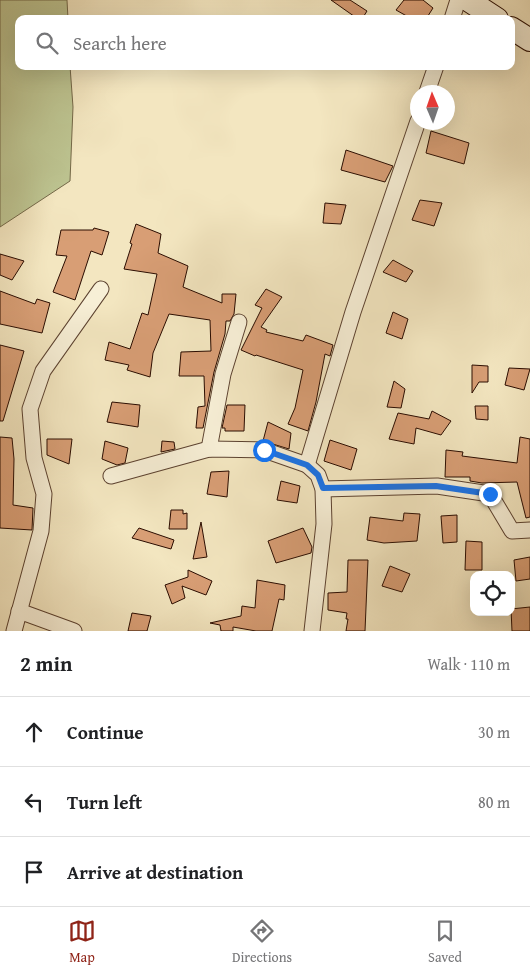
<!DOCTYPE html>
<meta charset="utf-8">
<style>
body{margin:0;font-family:"Gentium Book Plus",serif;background:#f2f2f2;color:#202124}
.controls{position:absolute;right:15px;bottom:15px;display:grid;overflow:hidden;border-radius:10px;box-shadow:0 5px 20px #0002}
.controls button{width:45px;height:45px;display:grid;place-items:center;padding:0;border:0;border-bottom:1px solid #e0e0e0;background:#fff;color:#202124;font:25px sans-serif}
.compass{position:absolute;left:410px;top:85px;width:45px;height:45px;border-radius:50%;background:#fff;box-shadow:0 5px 20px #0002;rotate:358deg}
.stop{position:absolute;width:15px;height:15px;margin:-11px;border:4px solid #1a73e8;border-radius:50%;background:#fff}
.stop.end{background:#1a73e8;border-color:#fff;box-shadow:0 1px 5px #0008}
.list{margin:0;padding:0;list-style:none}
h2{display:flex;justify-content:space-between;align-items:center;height:65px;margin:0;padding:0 20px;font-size:21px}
h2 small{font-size:16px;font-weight:400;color:#757577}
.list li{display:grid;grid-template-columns:32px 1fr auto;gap:15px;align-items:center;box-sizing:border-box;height:70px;padding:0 20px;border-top:1px solid #e0e0e0}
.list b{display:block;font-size:19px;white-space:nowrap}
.list em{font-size:16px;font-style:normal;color:#757577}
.icon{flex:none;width:28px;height:28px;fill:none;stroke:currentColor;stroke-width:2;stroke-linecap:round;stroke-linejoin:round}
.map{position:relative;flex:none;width:530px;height:631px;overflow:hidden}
.search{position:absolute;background:#fff;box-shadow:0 5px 20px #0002;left:15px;right:15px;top:15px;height:55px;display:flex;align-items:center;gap:12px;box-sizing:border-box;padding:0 18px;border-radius:10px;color:#757577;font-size:19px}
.sheet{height:275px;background:#fff}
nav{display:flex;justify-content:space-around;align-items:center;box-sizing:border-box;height:70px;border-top:1px solid #e0e0e0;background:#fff;font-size:14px;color:#757577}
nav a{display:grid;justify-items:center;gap:2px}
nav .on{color:#8f2418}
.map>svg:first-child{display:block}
</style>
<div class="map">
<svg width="530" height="631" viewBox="0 0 530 631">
<rect width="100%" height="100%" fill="#f3e6c0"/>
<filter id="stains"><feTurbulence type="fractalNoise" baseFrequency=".004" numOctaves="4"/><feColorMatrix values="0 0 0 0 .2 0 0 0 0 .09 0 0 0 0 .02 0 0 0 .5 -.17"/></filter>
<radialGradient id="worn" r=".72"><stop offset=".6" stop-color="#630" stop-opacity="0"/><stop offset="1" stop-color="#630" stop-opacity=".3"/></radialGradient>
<polygon fill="#bdc491" stroke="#746848" points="0,0 67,0 68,19 19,19 19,66 70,66 73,107 70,181 0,227"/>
<g fill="#d89e75" stroke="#2a0c00">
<polygon points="331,0 350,0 367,11 362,19 358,19"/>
<polygon points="404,0 423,0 433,8 426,19 412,19 396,10"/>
<polygon points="431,131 469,143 464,164 426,153"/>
<polygon points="346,150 393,166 385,182 341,170"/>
<polygon points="420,200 442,203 434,226 412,220"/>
<polygon points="325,203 346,205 341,224 323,223"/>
<polygon points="136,224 161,234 158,253 188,266 183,287 222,303 222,294 236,294 234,314 230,321 226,321 225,334 214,372 203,428 196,428 198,407 205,406 204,376 179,376 181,352 211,351 210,320 169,314 153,353 150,377 127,370 129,365 105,360 109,342 130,349 142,313 148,315 157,274 124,269 132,244 130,243"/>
<polygon points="94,228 109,232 102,255 91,251 75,300 53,292 67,256 56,255 61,230 93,230"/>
<polygon points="0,254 24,261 12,280 0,275"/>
<polygon points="393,260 413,271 406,282 383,272"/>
<polygon points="266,289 282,297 261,327 267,330 266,332 303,341 306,335 333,345 330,356 325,354 316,402 308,431 288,424 295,408 303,370 256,355 255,356 241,350 262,308 255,305"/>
<polygon points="0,291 35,304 37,299 50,303 42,333 0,324"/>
<polygon points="393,312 408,319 402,339 386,333"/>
<polygon points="0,345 24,351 3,421 0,421"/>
<polygon points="472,365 488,366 488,382 479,382 472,393"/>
<polygon points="509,368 530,369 524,390 505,385"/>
<polygon points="394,381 405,389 401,408 387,407"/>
<polygon points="112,402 140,405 138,427 107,422"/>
<polygon points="227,405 245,405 244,431 225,431 225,428 222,428"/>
<polygon points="475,406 488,406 488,420 476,419"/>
<polygon points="432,411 451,421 441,435 416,428 414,444 389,439 398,413 429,419"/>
<polygon points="268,422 291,433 289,449 263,441"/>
<polygon points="0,437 12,438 14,459 13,505 33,508 32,530 0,528"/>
<polygon points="520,437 530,439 530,517 526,518 517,482 482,483 470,481 470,477 445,477 446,450 463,452 462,456 517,463"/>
<polygon points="47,439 72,439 69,464 47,455"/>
<polygon points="330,440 357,449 351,470 324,461"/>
<polygon points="105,441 128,448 125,463 117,465 102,459"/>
<polygon points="162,441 174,442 175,449 161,452"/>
<polygon points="229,471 227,497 207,494 211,472"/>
<polygon points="281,481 300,486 297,503 277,500"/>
<polygon points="171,510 183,510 183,514 187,513 187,529 169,529"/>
<polygon points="404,513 420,514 417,541 384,543 367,540 370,517 403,521"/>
<polygon points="457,515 457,542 443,543 441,516"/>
<polygon points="201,522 207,557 193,559"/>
<polygon points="139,528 174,540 171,549 132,538"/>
<polygon points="303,528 312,547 311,553 276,563 268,541"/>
<polygon points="466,541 482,542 482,570 465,570"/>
<polygon points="530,557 530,579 516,581 514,560"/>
<polygon points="348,560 368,560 365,631 346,631 348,619 346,619 347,613 328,610 328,593 347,592"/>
<polygon points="390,566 410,574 402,592 382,586"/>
<polygon points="188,570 212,581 206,595 182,586 185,598 172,604 165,585 188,577"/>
<polygon points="257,580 285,585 284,600 279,599 272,631 256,631 233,627 233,631 221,631 220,625 210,623 241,616 242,606 255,608"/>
<polygon points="530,607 530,631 512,631 511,609"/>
<polygon points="132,613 151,616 147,631 128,631"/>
</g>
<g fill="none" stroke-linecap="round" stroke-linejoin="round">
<g stroke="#5c4230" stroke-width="17">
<g id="street">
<polyline points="452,19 458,0"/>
<polyline points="427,92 436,66"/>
<polyline points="209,449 223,374 239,322"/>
<polyline points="307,465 353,312 418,121"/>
<polyline points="111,476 209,449 264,450 307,465 318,475 323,489 324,524 312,631"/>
<polyline points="323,489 437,486 490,494 512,531 530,530"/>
<polyline points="19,611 74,631"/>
<polyline points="14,631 41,531 44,494 34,458 30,409 43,371 101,289"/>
</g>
</g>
<g stroke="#2a0c00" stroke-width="24">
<g id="secondary">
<polyline points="468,0 497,19"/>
<polyline points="511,28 530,40"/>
</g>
</g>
<use href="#street" stroke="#f7efd6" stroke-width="15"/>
<use href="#secondary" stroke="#f7efd6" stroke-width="22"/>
</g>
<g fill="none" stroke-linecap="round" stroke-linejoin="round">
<polyline stroke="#1a73e8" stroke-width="6" points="264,450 307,465 318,475 323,488 436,486 490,494"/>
</g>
<rect width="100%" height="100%" filter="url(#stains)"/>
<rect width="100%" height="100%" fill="url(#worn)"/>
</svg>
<div class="controls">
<button><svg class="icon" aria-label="locate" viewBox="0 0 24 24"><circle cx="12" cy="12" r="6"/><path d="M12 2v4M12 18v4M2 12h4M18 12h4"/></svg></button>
</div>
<svg class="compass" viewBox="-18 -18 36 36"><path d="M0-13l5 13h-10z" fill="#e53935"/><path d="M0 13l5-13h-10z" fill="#757577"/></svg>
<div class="stop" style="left:264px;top:450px"></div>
<div class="stop end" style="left:490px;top:494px"></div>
<div class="search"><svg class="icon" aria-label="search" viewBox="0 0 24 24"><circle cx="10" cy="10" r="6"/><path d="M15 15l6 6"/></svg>Search here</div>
</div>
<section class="sheet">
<h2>2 min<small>Walk · 110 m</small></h2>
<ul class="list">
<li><svg class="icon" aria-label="ahead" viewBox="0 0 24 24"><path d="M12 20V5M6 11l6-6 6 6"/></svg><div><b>Continue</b></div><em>30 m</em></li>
<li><svg class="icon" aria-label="left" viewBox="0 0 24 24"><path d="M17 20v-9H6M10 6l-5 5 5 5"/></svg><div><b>Turn left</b></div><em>80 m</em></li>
<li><svg class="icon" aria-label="arrive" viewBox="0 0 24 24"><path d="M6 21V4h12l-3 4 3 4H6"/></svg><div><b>Arrive at destination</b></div></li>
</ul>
</section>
<nav>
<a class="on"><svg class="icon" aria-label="map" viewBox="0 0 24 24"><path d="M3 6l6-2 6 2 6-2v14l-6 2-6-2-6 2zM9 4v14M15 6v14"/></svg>Map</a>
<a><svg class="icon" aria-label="directions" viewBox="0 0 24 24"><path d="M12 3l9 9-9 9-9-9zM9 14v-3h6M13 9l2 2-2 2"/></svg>Directions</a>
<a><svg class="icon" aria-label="saved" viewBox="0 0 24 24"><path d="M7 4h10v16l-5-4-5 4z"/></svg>Saved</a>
</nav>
